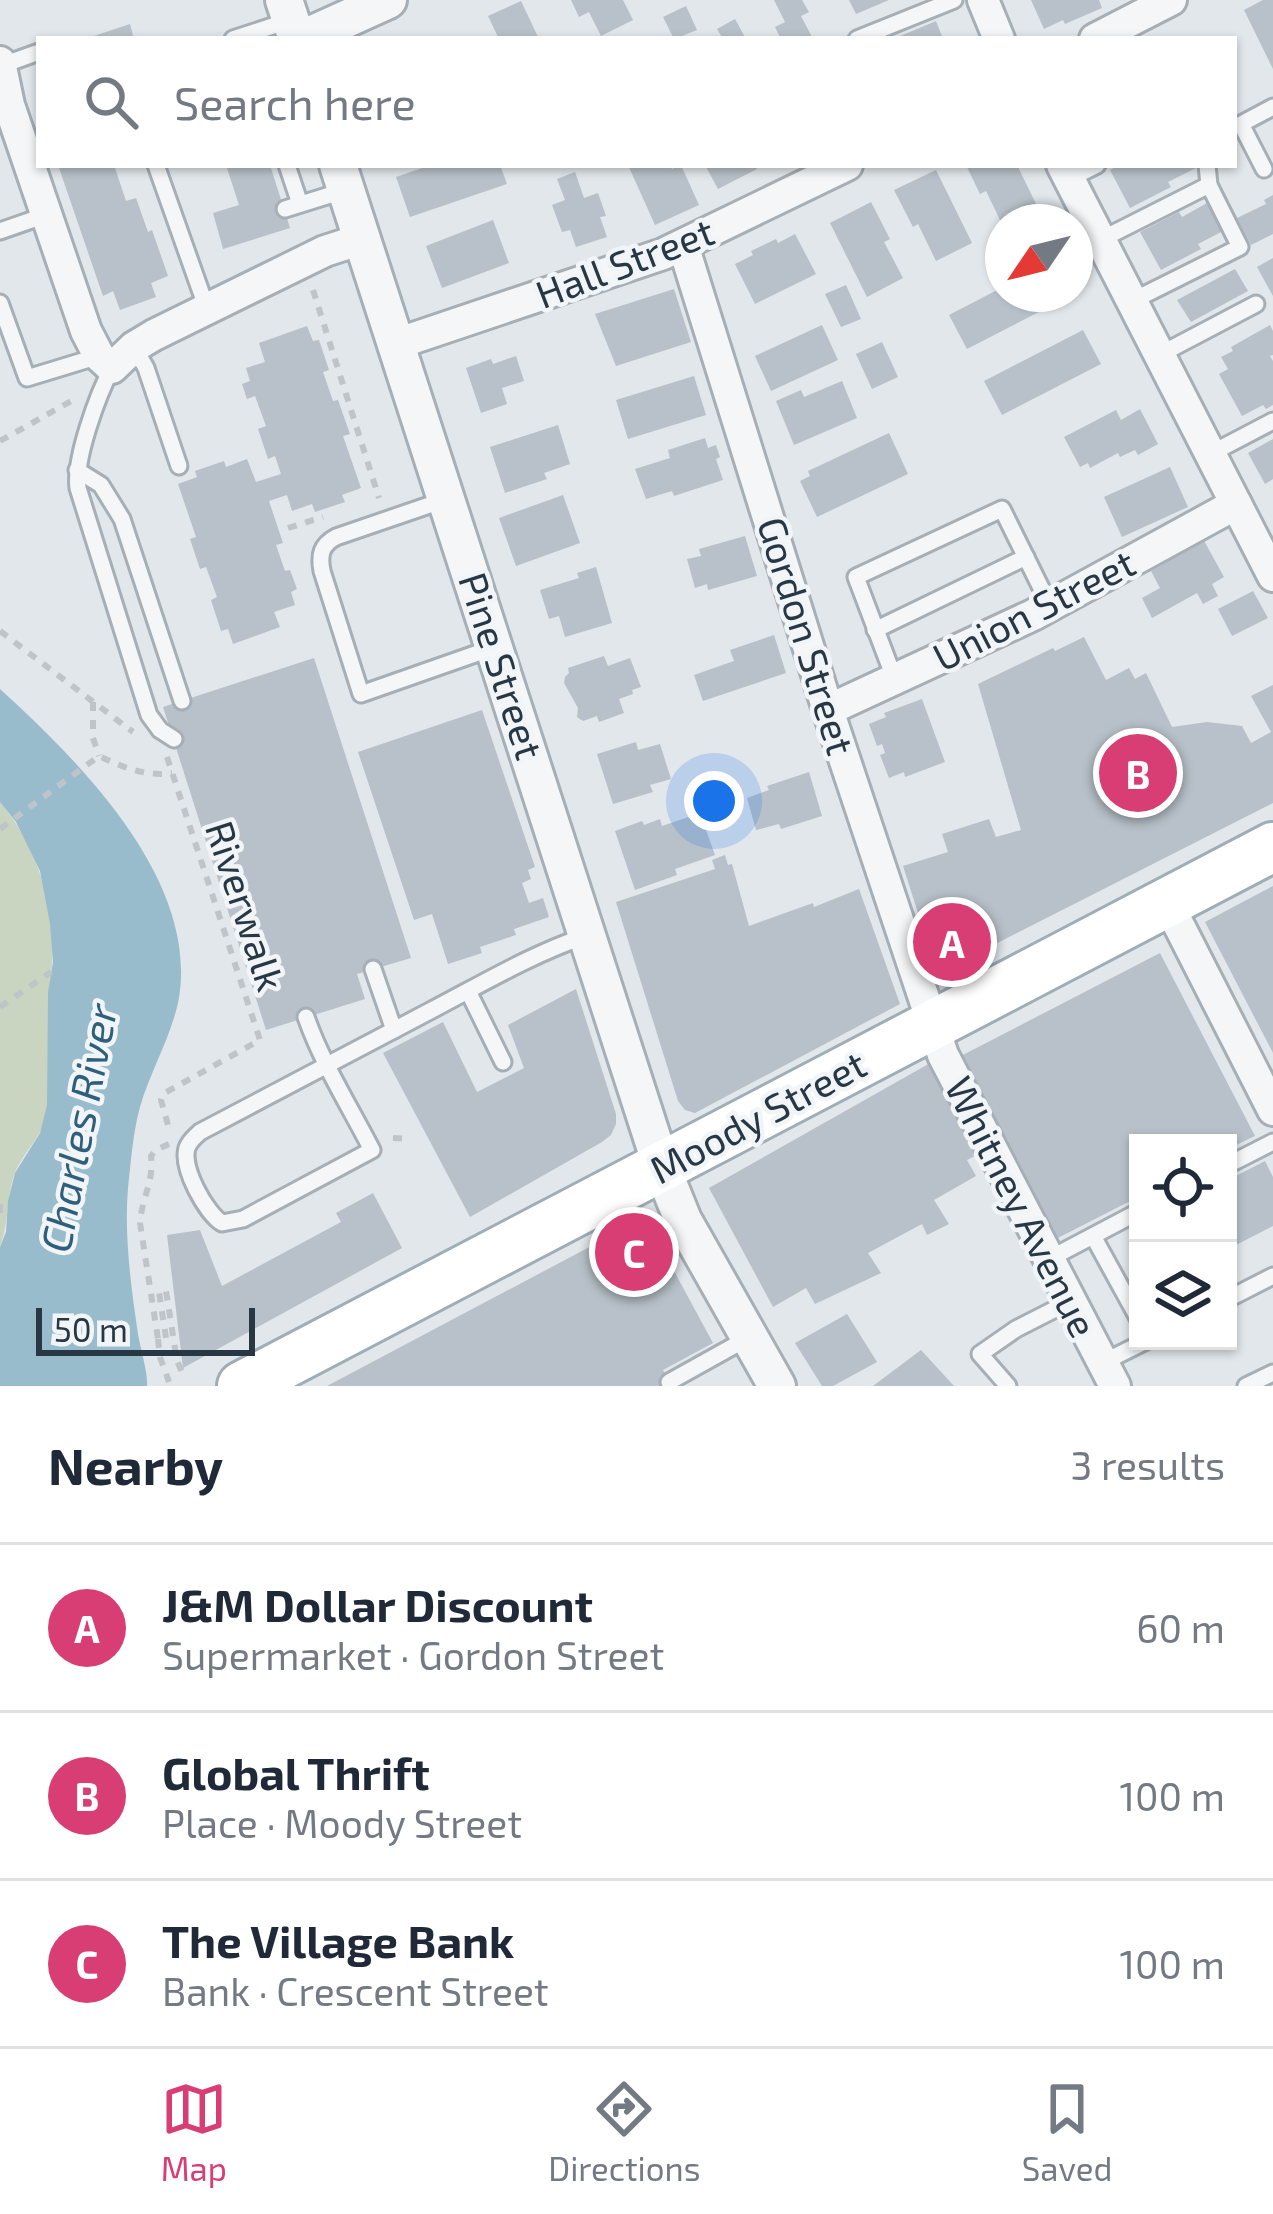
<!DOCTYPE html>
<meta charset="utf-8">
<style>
body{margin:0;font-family:"Exo 2",sans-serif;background:#f2f2f3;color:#1f2937}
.controls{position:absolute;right:36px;bottom:36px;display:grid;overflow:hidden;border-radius:0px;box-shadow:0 3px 9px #0004}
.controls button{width:108px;height:108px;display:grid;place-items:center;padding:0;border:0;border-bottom:3px solid #e0e1e3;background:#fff;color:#1f2937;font:60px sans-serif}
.compass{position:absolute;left:985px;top:204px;width:108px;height:108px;border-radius:50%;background:#fff;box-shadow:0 3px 9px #0004;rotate:235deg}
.scale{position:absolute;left:36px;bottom:30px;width:219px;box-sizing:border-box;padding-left:12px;border:6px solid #283744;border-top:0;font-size:33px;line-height:42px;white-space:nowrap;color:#283744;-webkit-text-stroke:9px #f1f5f8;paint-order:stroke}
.you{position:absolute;left:714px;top:801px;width:42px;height:42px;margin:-30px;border:9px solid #fff;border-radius:50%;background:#1a73e8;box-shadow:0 0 0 18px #1a73e833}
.badge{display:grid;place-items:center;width:78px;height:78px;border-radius:50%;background:#d83e73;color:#fff;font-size:39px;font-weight:700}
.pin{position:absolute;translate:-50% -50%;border:6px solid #fff;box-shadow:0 3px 12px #0006}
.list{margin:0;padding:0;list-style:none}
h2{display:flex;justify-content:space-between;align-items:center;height:156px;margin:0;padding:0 48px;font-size:51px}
h2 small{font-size:39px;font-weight:400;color:#747a83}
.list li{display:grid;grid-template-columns:78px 1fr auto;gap:36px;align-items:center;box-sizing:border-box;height:168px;padding:0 48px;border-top:3px solid #e0e1e3}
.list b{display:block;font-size:45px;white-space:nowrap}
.list p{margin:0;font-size:39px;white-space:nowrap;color:#747a83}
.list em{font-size:39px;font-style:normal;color:#747a83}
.icon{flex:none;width:66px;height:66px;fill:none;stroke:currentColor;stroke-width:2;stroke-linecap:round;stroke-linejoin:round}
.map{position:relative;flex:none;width:1273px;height:1386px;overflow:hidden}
.search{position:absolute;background:#fff;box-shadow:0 3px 9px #0004;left:36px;right:36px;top:36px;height:132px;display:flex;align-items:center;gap:30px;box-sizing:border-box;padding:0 42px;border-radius:0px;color:#747a83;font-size:45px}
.sheet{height:660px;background:#fff}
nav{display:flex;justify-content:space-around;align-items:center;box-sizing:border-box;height:168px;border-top:3px solid #e0e1e3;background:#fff;font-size:33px;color:#747a83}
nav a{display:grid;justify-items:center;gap:6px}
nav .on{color:#d83e73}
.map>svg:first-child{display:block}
</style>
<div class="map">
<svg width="1273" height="1386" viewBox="0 0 1273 1386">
<rect width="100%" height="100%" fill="#e1e7eb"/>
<path fill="#cad5c1" d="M0,802C37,846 56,906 52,964C51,983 48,1000 49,1019C49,1051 53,1088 45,1120C39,1140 21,1155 14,1175C6,1199 9,1223 0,1247Z"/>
<path fill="#99bccd" d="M0,689C81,763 202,883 178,1003C170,1039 150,1072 140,1107C133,1132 131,1161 128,1188C124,1235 131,1287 138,1334C141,1351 148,1373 147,1386H0V1247L6,1232L8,1201L15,1173L40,1133L47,1105L48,992L53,962L50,924L40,871L16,822L0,802Z"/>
<g fill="#b8c1c9">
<polygon points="571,0 623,0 633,20 601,36 589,12 579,17"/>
<polygon points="774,0 802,0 809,12 801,16 813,39 781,39 775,27 785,22"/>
<polygon points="849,0 889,0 856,14"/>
<polygon points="1031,0 1099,0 1102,8 1065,24 1063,20 1044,29"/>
<polygon points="1263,0 1273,0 1273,69 1244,10"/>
<polygon points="521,1 539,39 499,39 488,16"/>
<polygon points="686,6 697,30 674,39 663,17"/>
<polygon points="735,19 746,39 723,39 717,29"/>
<polygon points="936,21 943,39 893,39"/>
<polygon points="130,24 134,39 88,39 88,38"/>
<polygon points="58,165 114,165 126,201 136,198 148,232 152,230 168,276 151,283 156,297 120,310 113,291 103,296"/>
<polygon points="226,165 270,165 290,228 223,249 213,213 239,205"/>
<polygon points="431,165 500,165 507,184 410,217 396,177"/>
<polygon points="628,165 670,165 672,169 681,165 699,205 655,225"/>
<polygon points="705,165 754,165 757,169 718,189"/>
<polygon points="966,165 1017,165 1039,210 1015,222 1001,222 986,191 980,194"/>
<polygon points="1120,165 1202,165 1168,182 1171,187 1130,208 1110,170"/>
<polygon points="936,170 972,243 936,261 918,224 913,227 894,190"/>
<polygon points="575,172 584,198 598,193 606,216 600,217 607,237 576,247 570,230 562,232 552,205 565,200 557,179"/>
<polygon points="1273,195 1273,234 1251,245 1237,218 1266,204 1264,200"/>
<polygon points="871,202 890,239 884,242 903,278 867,297 830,223"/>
<polygon points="1207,203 1223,231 1198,244 1201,249 1161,270 1140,232 1179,212 1182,217"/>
<polygon points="493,220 509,263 442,288 426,246"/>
<polygon points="795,234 816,274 755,304 735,264 753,255 751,251 776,239 778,243"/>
<polygon points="1273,258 1273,296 1257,267"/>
<polygon points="1235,269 1248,291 1191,322 1177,300"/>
<polygon points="846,285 861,319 841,327 825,294"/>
<polygon points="1003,287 1003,294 1064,294 1066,298 967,349 949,315"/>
<polygon points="674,289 691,342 616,366 595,314"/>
<polygon points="822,325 838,360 771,391 755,356"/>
<polygon points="1270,325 1273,331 1273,355 1270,356 1273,361 1273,405 1266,409 1263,405 1242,416 1219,374 1228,369 1221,357 1233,351 1231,347"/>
<polygon points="307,326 313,341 319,340 329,370 323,372 333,401 338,400 350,434 343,436 361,488 342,495 345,502 315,512 312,504 292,511 287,495 269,501 283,543 276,545 285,571 290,570 297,589 291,592 295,605 274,612 280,627 233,644 228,629 221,631 211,600 217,597 206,567 200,569 190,539 196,537 178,484 197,477 195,471 224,461 226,467 247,459 256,482 281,474 275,456 268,459 258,429 266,426 255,396 247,399 242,384 250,381 246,368 265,362 259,343"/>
<polygon points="1083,330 1101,364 1002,415 984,381"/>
<polygon points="882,342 898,377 872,389 856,354"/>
<polygon points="516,356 524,381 502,388 507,404 481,413 466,368 491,359 493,364"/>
<polygon points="694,376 706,415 628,439 616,400"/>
<polygon points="842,381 857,418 794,445 776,401 801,390 804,397"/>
<polygon points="1140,409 1158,444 1138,455 1135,450 1120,457 1118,453 1090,468 1088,463 1080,467 1064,437 1116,410 1121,420"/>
<polygon points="558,425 570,464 544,473 547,479 505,493 490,447"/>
<polygon points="889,433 908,474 817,517 800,481 810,476 808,471"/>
<polygon points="705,438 708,448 716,445 720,457 716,459 723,480 674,496 672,491 646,499 635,469 670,458 668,450"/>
<polygon points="1273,439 1273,479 1265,484 1248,453"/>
<polygon points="1170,467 1188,507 1122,537 1104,497"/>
<polygon points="563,495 580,543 516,566 499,518"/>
<polygon points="745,536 757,576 708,590 707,584 695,588 687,559 701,556 699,549"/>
<polygon points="1202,537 1224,577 1212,584 1218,596 1203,604 1197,593 1152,618 1142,598 1160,588 1151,571 1163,564 1161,560"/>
<polygon points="596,567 612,623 565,637 559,616 549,619 540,590 579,578 577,573"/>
<polygon points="1253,591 1268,618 1232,636 1218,609"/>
<polygon points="774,635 786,673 703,701 694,675 734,661 730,650"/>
<polygon points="1084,637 1106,680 1129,668 1135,679 1146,673 1172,727 1207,722 1242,726 1251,743 1271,732 1251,696 1273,685 1273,803 948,968 932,957 903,866 948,852 942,834 989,819 996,837 1021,830 978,684 1053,648 1055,651"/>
<polygon points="604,656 608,666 630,658 641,687 632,690 633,694 619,699 624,713 599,722 597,716 583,721 577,717 578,708 564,683 565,677 569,673 568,668"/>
<polygon points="314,658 411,958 357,974 365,999 266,1030 163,707"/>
<polygon points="922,699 945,762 905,777 904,772 889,778 880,755 885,753 882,744 877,746 869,724 886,717 884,713"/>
<polygon points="482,710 535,867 528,870 531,879 522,883 529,903 543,898 549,917 514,929 516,935 480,947 482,953 448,964 432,914 414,920 358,752"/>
<polygon points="636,742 638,750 660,744 671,779 650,785 653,792 613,804 597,754"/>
<polygon points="809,772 822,816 781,829 779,824 756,830 747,798 769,790 767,786"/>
<polygon points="700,813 715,855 675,869 677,875 635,890 615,831 642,821 644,825 660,819 662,826"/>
<polygon points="725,855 728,865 732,864 749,926 813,903 814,907 859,889 900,1004 695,1113 685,1110 678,1101 616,902 715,869 712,860"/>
<polygon points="1273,886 1273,1053 1205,922"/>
<polygon points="1160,953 1255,1136 1228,1149 1228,1143 1138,1143 1138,1197 1052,1241 957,1058"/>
<polygon points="576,989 616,1114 616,1124 611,1135 602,1142 470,1217 383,1053 443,1022 477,1092 524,1068 508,1025"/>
<polygon points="932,1062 979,1154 967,1160 976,1176 934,1200 949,1224 927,1235 922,1224 868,1253 881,1273 815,1304 806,1288 773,1307 709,1188"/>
<polygon points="1265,1161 1273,1177 1273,1226 1232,1247 1228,1239 1228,1180"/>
<polygon points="373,1193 402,1248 183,1368 167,1235 200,1230 222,1286 341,1222 336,1213"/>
<polygon points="640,1224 654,1234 713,1343 663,1370 672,1386 327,1386 631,1225"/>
<polygon points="847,1314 877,1362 833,1386 822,1386 795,1343"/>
<polygon points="921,1350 954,1386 873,1386"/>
</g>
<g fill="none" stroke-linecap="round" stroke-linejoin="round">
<g stroke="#a6afb6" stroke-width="21">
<g id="service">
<polyline points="233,39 288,21"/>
<polyline points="857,39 954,0"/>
<polyline points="0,66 39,52"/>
<polyline points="156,165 207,309"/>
<polyline points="287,165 300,204"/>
<polyline points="1207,165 1209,185"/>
<polyline points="1264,169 1241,124 1273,107"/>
<polyline points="1069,179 1097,165"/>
<polyline points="285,209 346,190"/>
<polyline points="0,231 46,215"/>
<polyline points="1100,240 1209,185 1240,247 1132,301"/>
<polyline points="0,303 27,378 99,356"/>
<polyline points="134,347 146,368 179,466"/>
<polyline points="1159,355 1256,304"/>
<path d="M112,368C98,394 74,459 78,488L149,715L160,730L174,739"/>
<polyline points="1210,454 1273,421"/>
<polyline points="77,470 101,485 122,519 182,701"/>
<path d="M444,500L336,537C321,545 319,555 322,571L361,694L495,647"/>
<polyline points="875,630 1026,557"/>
<polyline points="895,680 856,577 1002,509 1050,606"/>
<polyline points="373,969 394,1030"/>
<polyline points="468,991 503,1062"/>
<path d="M306,1017C322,1063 350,1107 372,1150L243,1219L222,1223C206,1213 181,1168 187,1148C190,1140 194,1138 200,1132C276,1092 352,1052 428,1012C480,985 530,955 585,936"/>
<polyline points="1228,1165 1273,1142"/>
<polyline points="1093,1236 1138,1318"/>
<polyline points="1047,1260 1138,1212"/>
<polyline points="1228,1299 1273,1276"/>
<polyline points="1102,1363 1146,1341"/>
<polyline points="669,1382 748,1338"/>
<polyline points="1008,1386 980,1354 1016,1329 1069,1302"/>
<polyline points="1246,1386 1273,1373"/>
</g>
</g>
<g stroke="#a6afb6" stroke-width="36">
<g id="minor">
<polyline points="983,0 999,39"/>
<polyline points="1095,39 1171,0"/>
<polyline points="0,62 9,105 86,331 99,356 112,368 134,347 154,335 325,251 362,239"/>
<polyline points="1062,165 1273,576"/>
<polyline points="683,245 828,710 943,1055 1115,1386"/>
<polyline points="396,344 663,254 847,165"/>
<polyline points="828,710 1033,615 1236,504"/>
<polyline points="1167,902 1273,1110"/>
</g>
</g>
<g stroke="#a6afb6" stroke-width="42">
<g id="tertiary">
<polyline points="284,0 297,39"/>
<polyline points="302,39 388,0"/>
<polyline points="338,165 662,1168 683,1220 777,1386"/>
</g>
</g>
<g stroke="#9fadb7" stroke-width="54">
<polyline id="primary" points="242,1386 1273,847"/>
</g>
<g stroke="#bfc4c9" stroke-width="6" stroke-dasharray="9 9" stroke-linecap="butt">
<polyline points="313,290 379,498"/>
<polyline points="0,441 73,400"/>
<polyline points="288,528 323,517"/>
<polyline points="0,631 133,732"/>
<polyline points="93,702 93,738 99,756"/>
<polyline points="167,757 260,1040 163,1094 161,1100 170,1132"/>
<path d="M0,829L99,756C122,767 146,777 172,773"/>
<polyline points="0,1007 51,972"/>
<polyline points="393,1138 410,1139"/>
<path d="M169,1144L156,1150L151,1156C154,1182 142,1197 140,1223L158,1339L166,1338L159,1292L166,1291L177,1361L183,1374"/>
<polyline points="0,1204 0,1219"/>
<polyline points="158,1339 160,1357 169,1382"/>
</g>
<use href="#service" stroke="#f4f6f8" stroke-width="15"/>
<use href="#minor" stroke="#f4f6f8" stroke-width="30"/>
<use href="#tertiary" stroke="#f4f6f8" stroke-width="36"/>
<use href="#primary" stroke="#fff" stroke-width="48"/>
</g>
<g text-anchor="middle" stroke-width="9" stroke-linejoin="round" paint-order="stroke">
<g font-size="39" fill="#283744" stroke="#f1f5f8">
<text transform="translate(625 263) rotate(-21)" y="14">Hall Street</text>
<text transform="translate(1034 610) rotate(-27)" y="14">Union Street</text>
<text transform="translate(806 636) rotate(73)" y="14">Gordon Street</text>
<text transform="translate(501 666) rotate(72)" y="14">Pine Street</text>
<text transform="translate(245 906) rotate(72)" y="14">Riverwalk</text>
<text transform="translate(758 1117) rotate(-28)" y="14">Moody Street</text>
<text transform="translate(1021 1207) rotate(63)" y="14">Whitney Avenue</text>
</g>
<g font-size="42" font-style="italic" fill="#2f5f7b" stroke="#f1f5f8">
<text transform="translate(79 1128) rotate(-79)" y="15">Charles River</text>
</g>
</g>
</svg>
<div class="controls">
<button><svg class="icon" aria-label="locate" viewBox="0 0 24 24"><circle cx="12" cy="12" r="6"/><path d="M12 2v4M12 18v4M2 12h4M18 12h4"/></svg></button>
<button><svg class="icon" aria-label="layers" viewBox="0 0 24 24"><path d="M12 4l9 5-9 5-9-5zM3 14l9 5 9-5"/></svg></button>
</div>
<svg class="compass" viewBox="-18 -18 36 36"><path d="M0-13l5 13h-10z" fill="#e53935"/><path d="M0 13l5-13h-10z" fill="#747a83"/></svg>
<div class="scale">50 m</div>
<div class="you"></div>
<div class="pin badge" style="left:952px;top:942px">A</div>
<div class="pin badge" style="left:1138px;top:773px">B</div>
<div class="pin badge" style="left:634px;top:1252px">C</div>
<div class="search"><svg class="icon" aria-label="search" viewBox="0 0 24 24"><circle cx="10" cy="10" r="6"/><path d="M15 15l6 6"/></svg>Search here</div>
</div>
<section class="sheet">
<h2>Nearby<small>3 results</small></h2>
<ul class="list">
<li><span class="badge">A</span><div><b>J&amp;M Dollar Discount</b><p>Supermarket · Gordon Street</p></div><em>60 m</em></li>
<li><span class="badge">B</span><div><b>Global Thrift</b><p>Place · Moody Street</p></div><em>100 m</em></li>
<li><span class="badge">C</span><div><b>The Village Bank</b><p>Bank · Crescent Street</p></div><em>100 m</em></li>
</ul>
</section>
<nav>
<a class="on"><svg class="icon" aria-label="map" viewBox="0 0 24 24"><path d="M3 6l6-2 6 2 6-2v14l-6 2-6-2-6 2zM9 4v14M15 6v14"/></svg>Map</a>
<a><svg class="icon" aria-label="directions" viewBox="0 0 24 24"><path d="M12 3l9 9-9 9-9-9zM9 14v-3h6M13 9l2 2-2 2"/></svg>Directions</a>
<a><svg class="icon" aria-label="saved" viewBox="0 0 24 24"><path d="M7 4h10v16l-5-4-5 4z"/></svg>Saved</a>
</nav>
